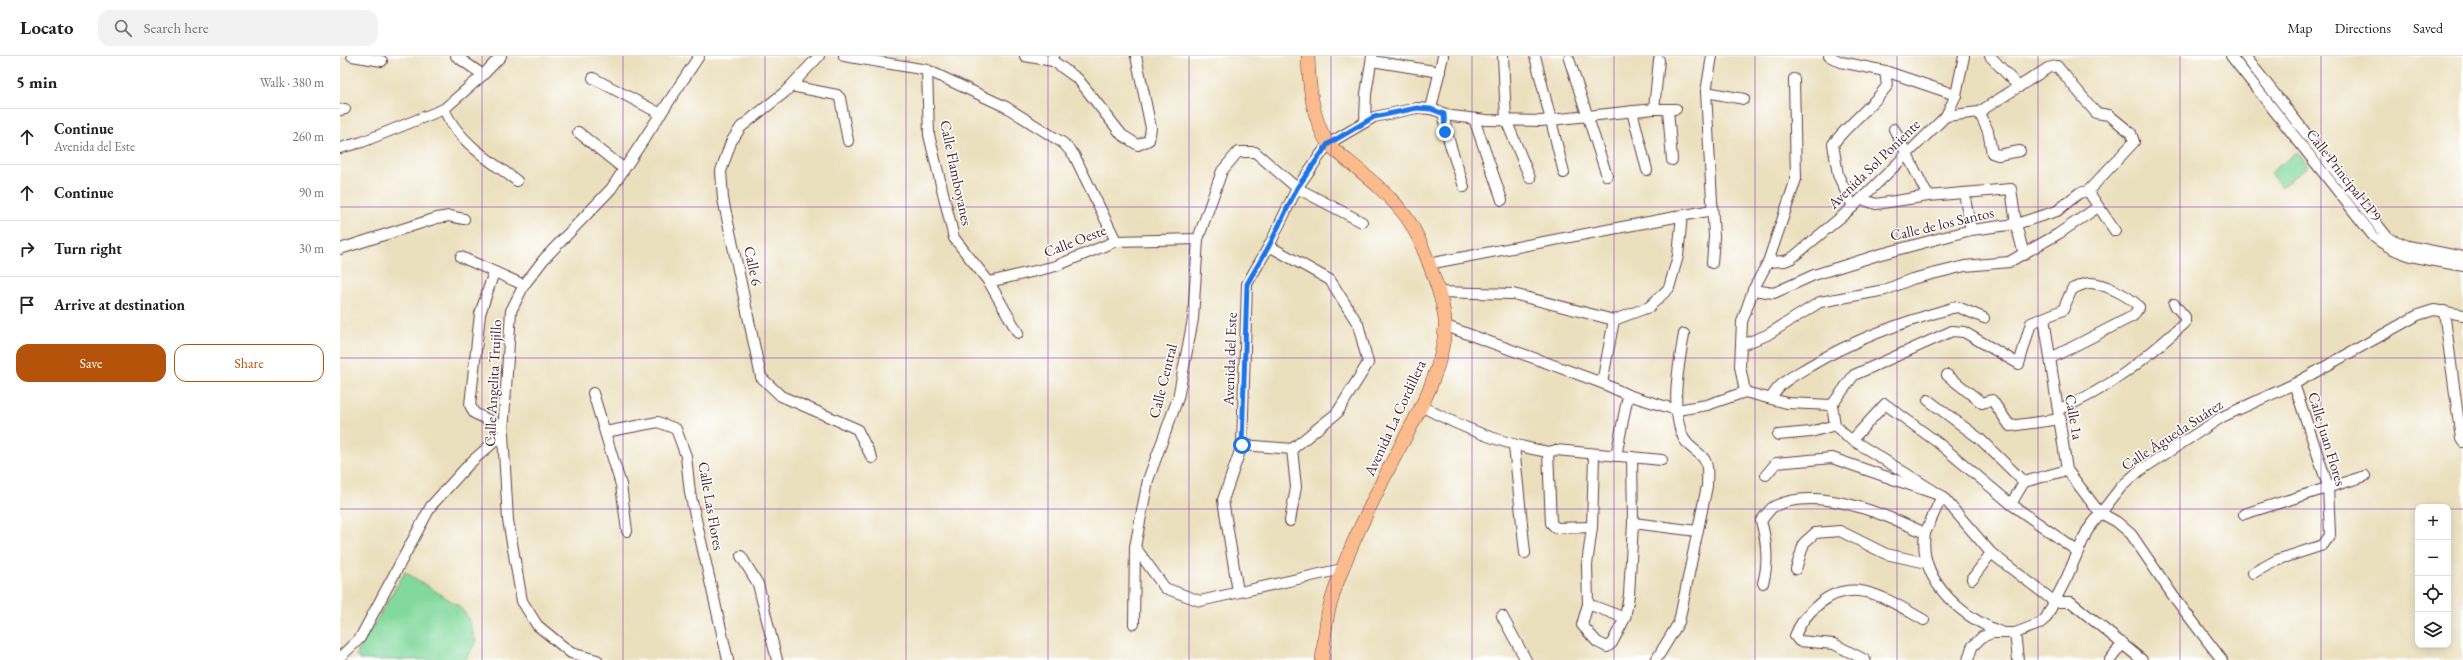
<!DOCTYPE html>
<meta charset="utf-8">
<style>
body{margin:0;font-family:"EB Garamond",serif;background:#f2f2f2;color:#202124}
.controls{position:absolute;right:12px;bottom:12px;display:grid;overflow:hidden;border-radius:8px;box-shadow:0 2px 10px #0003}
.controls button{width:36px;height:36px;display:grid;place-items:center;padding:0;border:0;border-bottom:1px solid #e0e0e0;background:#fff;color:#202124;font:20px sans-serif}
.stop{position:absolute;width:12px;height:12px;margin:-9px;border:3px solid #1a73e8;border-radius:50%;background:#fff}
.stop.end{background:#1a73e8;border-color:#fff;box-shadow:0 1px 4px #0008}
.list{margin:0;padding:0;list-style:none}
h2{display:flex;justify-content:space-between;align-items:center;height:52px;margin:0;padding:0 16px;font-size:17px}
h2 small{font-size:13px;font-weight:400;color:#757577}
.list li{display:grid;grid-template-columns:26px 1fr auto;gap:12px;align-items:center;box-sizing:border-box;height:56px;padding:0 16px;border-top:1px solid #e0e0e0}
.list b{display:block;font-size:15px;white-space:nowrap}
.list p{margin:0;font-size:13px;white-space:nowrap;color:#757577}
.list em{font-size:13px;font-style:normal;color:#757577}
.actions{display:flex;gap:8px;padding:12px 16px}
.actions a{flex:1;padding:9px 0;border:1px solid #b45309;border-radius:12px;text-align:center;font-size:14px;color:#b45309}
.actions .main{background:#b45309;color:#fff}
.icon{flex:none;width:22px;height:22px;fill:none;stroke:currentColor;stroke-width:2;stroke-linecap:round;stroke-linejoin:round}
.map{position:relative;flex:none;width:2123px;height:604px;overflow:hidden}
header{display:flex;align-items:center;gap:24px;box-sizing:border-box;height:56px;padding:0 20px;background:#fff;border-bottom:1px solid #e0e0e0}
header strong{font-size:19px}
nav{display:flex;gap:22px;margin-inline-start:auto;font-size:14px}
.search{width:280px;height:36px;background:#f2f2f2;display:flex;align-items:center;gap:10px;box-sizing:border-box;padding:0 14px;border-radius:12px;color:#757577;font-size:15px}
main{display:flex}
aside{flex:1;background:#fff}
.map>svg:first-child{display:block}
</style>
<header>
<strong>Locato</strong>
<div class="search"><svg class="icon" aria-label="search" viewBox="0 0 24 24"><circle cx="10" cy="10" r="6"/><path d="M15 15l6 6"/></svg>Search here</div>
<nav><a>Map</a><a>Directions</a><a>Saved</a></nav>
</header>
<main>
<aside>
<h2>5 min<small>Walk · 380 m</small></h2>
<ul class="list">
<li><svg class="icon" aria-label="ahead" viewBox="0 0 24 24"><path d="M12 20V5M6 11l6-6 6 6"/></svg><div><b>Continue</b><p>Avenida del Este</p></div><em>260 m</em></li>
<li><svg class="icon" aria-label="ahead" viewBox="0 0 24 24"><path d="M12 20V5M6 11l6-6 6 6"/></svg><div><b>Continue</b></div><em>90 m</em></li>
<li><svg class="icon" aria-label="right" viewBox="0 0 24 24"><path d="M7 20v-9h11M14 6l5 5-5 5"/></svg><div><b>Turn right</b></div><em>30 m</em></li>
<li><svg class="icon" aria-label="arrive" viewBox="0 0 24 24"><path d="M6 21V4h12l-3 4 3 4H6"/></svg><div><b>Arrive at destination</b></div></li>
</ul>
<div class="actions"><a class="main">Save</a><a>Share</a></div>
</aside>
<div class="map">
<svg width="2123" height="604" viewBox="0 0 2123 604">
<rect width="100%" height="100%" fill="#fff"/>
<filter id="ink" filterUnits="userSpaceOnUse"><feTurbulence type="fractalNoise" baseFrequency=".025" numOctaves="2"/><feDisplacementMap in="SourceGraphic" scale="8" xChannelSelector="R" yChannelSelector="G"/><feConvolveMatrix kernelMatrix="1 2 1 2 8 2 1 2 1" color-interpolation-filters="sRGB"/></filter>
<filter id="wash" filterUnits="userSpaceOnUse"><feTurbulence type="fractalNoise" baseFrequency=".012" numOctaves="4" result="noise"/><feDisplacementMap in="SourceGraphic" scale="16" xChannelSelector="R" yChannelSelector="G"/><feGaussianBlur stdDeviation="0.9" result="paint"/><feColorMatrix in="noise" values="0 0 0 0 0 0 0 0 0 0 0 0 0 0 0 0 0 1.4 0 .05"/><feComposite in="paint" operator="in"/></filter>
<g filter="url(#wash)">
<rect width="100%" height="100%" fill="#ebe0be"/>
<g fill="#82d99d" stroke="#667c64">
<polygon points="1957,96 1968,110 1941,131 1930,117"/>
<polygon points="65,516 119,550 127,560 136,586 125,604 20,604 16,599"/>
</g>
</g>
<g filter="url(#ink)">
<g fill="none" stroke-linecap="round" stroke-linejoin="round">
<g stroke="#623c41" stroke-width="12">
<g id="minor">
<polyline points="12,0 42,5"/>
<polyline points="116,0 143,19 161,0"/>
<polyline points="479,0 445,36 401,71 391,86 381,115 383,143 421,321 441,340 517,373 532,402"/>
<polyline points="504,0 587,14 666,51 723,87 734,99 776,185"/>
<polyline points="685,0 713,5"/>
<polyline points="714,0 713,5 738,23 782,79 798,89 809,84 811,72 796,0"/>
<polyline points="1163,0 1166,64 1190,122"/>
<polyline points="1195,0 1224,117"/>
<polyline points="1372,0 1366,36 1404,43"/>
<polyline points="1489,0 1501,6 1545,15 1616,39"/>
<polyline points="1650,0 1679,31"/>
<path d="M1891,0L2034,181C2059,202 2092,204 2123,210"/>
<polyline points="1905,0 2048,182 2068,190 2123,201"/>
<polyline points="1229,3 1267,120"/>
<polyline points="1032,5 1100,16"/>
<polyline points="587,14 589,79 614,182 649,226 678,277"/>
<path d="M143,19L104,53C117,85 151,105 177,125"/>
<polyline points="253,22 321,58"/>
<polyline points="451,30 497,39 500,42 508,85"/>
<polyline points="1366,36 1374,181 1372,207"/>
<polyline points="1091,53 1103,0"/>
<polyline points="1314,53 1319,4"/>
<polyline points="1328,53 1332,104"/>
<polyline points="0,54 5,53"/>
<polyline points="1292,55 1307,114"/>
<polyline points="1639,56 1648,75 1652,97 1658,99 1680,95"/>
<path d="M1104,59C1106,83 1117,107 1124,131"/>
<polyline points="1606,60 1639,56 1708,12 1717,10 1756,57 1769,59 1791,77 1794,86 1748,135"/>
<polyline points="1134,63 1162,144"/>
<polyline points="1025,66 1026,38 1032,0"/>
<polyline points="1554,73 1588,140"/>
<polyline points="238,76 284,113"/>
<polyline points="0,92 22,86 104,53"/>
<polyline points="1624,137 1631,174"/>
<polyline points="1521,143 1536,148 1588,140 1671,133 1676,168 1684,199"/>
<path d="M1513,151L1498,119L1493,88C1509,67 1531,52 1547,30L1545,15"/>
<polyline points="0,193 97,162 109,160 124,163"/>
<polyline points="121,201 184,229"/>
<polyline points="1428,206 1445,205 1452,202 1513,151 1606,60 1616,39 1624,0"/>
<polyline points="1088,208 1372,154"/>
<polyline points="154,216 140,258 130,349 134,357 163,371"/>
<polyline points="649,226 716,210 776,185 858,183"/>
<polyline points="1413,234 1434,237 1474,219 1541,198 1631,174 1676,168 1717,155 1739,137 1748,135 1775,175"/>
<polyline points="1098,236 1173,238 1274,264 1309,251 1329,232 1338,200 1342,159"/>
<polyline points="2104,255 2121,383 2123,386"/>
<polyline points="1704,262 1727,414 1759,456 1777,466 1791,478 1834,541 1882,604"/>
<polyline points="1106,270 1262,327 1288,339 1337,354 1367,349 1405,336 1400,310 1402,266 1413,234 1428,206 1456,123 1454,23"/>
<polyline points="1402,289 1427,279 1480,246 1545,234 1572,223 1625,210 1669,206 1718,178 1758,151"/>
<path d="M1711,302L1793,260L1799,251C1791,241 1764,227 1750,227C1745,227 1737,231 1732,233L1723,254L1691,267L1679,308L1624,276L1612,275L1514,319L1492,349L1495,369L1506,380L1602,440L1651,497L1715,546"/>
<polyline points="1607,319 1642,347 1652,344 1670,370 1721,363"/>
<polyline points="1262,327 1274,264"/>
<polyline points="1405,336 1447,347 1492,349"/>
<polyline points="253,337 281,429 287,475"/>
<path d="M1431,342C1440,326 1453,320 1468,311C1515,283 1560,267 1612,252L1618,251L1644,262"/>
<polyline points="1588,344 1640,383 1684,426"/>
<path d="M1081,350C1123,372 1161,388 1208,396"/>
<path d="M1719,353C1768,335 1807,301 1845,267V261L1834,248"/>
<polyline points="265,376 318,366 336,373 346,400 350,437 388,604"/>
<polyline points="1438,379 1471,376 1495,369"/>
<polyline points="1513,383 1545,348 1597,386 1671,448 1737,495"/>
<polyline points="902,389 952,393 997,357 1028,307 1018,268 990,224 929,190"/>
<polyline points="1174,390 1185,497"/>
<polyline points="1254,399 1252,471 1247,509 1248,548 1242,569 1257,586 1267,591 1272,587 1285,562 1289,539 1293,467 1292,401"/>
<polyline points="1276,400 1288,339"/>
<polyline points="1426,419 1436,407 1492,402 1602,440 1585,477"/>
<polyline points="1671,448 1684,426 1727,414"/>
<polyline points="1904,458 2025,420"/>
<polyline points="950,465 956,431 952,393"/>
<polyline points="1293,467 1357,475"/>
<polyline points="1252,471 1216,472 1211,467 1208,396 1216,394 1322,404"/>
<polyline points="795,491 825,532 860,545 1002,513"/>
<polyline points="401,500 418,528 437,604"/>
<polyline points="1456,513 1464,487 1475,477 1500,475 1546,498 1587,507"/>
<polyline points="1913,517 1937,504 1983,489 1990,479 1988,430 1954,328"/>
<polyline points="1632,523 1651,497"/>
<path d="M1423,527C1429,506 1427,486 1421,465C1424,461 1429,454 1433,451C1477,429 1544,458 1585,477C1578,524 1621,561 1661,576"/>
<polyline points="898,536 883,444 902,389 907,228 929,190 957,132 988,88 1034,61 1077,52 1091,53 1112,60 1146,64 1201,65 1314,53 1336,53"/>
<polyline points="1715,546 1731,546 1802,604"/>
<polyline points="1248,548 1285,562"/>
<polyline points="1162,560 1186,604"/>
<polyline points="794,568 795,491 808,424 838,342 853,263 858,183 882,115 898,96 915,96 957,132 1022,166"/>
<polyline points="1675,577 1678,604"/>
<polyline points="0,601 20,582 91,450 130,407 163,378"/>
<polyline points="257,604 231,597 197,569 182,545 168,464 163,378 171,255 184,229 204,203 271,133 359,0"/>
<path d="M1316,604L1339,566L1367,430C1367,422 1369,410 1364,403C1358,394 1346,392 1341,376C1331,346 1339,308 1344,278"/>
<path d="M1525,604L1494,588L1459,585L1455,580C1460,566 1468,557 1479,548C1515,518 1549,545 1584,564"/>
<polyline points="1628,604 1632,591 1642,581 1652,577 1675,577 1699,568 1706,562 1727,521 1747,475 1781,431 1799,415 1882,361 1954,328 2078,259 2094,254 2123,259"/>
<polyline points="1770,604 1783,587"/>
</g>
</g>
<g stroke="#623c41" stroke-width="14">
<path id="major" d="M968,0C969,30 972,62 988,88C1014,111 1046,133 1067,162C1081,182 1107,248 1105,272C1102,323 1070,370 1048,414C1026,459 1002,505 989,553C985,569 984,587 982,604"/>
</g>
<use href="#minor" stroke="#fff" stroke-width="10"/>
<use href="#major" stroke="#fbbb8c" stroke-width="13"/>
</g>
</g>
<g fill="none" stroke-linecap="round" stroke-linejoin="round" filter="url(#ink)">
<polyline stroke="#1a73e8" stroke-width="5" points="902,389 907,228 929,190 957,132 988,88 1034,61 1077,52 1091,53 1104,58 1105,76"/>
</g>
<path fill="none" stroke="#7b2cbf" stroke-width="1" stroke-opacity="0.55" d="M142,0V604M283,0V604M425,0V604M566,0V604M708,0V604M849,0V604M991,0V604M1132,0V604M1274,0V604M1415,0V604M1557,0V604M1698,0V604M1840,0V604M1981,0V604M0,151H2123M0,302H2123M0,453H2078M2108,453H2123"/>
<g text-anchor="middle" stroke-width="3" stroke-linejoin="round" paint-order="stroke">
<g font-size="15" fill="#4a1f2b" stroke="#fff">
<text transform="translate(1534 108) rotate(-44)" y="5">Avenida Sol Poniente</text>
<text transform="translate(616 117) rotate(78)" y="5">Calle Flamboyanes</text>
<text transform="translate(2004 119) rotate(52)" y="5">Calle Principal LP9</text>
<text transform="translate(1602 168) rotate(-13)" y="5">Calle de los Santos</text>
<text transform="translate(735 185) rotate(-21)" y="5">Calle Oeste</text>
<text transform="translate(413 210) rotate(78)" y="5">Calle 6</text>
<text transform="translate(890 303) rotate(-88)" y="5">Avenida del Este</text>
<text transform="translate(823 325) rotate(-76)" y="5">Calle Central</text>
<text transform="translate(153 327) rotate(-87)" y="5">Calle Angelita Trujillo</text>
<text transform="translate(1734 361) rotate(80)" y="5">Calle 1a</text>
<text transform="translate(1055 362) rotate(-65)" y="5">Avenida La Cordillera</text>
<text transform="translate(1832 379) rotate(-33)" y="5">Calle Águeda Suárez</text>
<text transform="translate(1987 383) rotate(73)" y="5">Calle Juan Flores</text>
<text transform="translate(371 450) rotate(80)" y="5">Calle Las Flores</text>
</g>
</g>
</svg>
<div class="controls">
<button>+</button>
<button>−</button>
<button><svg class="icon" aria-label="locate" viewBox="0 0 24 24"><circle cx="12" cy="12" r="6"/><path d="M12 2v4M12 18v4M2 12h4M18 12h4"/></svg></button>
<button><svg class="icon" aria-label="layers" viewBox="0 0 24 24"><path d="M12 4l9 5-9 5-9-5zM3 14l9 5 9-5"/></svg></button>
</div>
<div class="stop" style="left:902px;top:389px"></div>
<div class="stop end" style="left:1105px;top:76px"></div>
</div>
</main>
